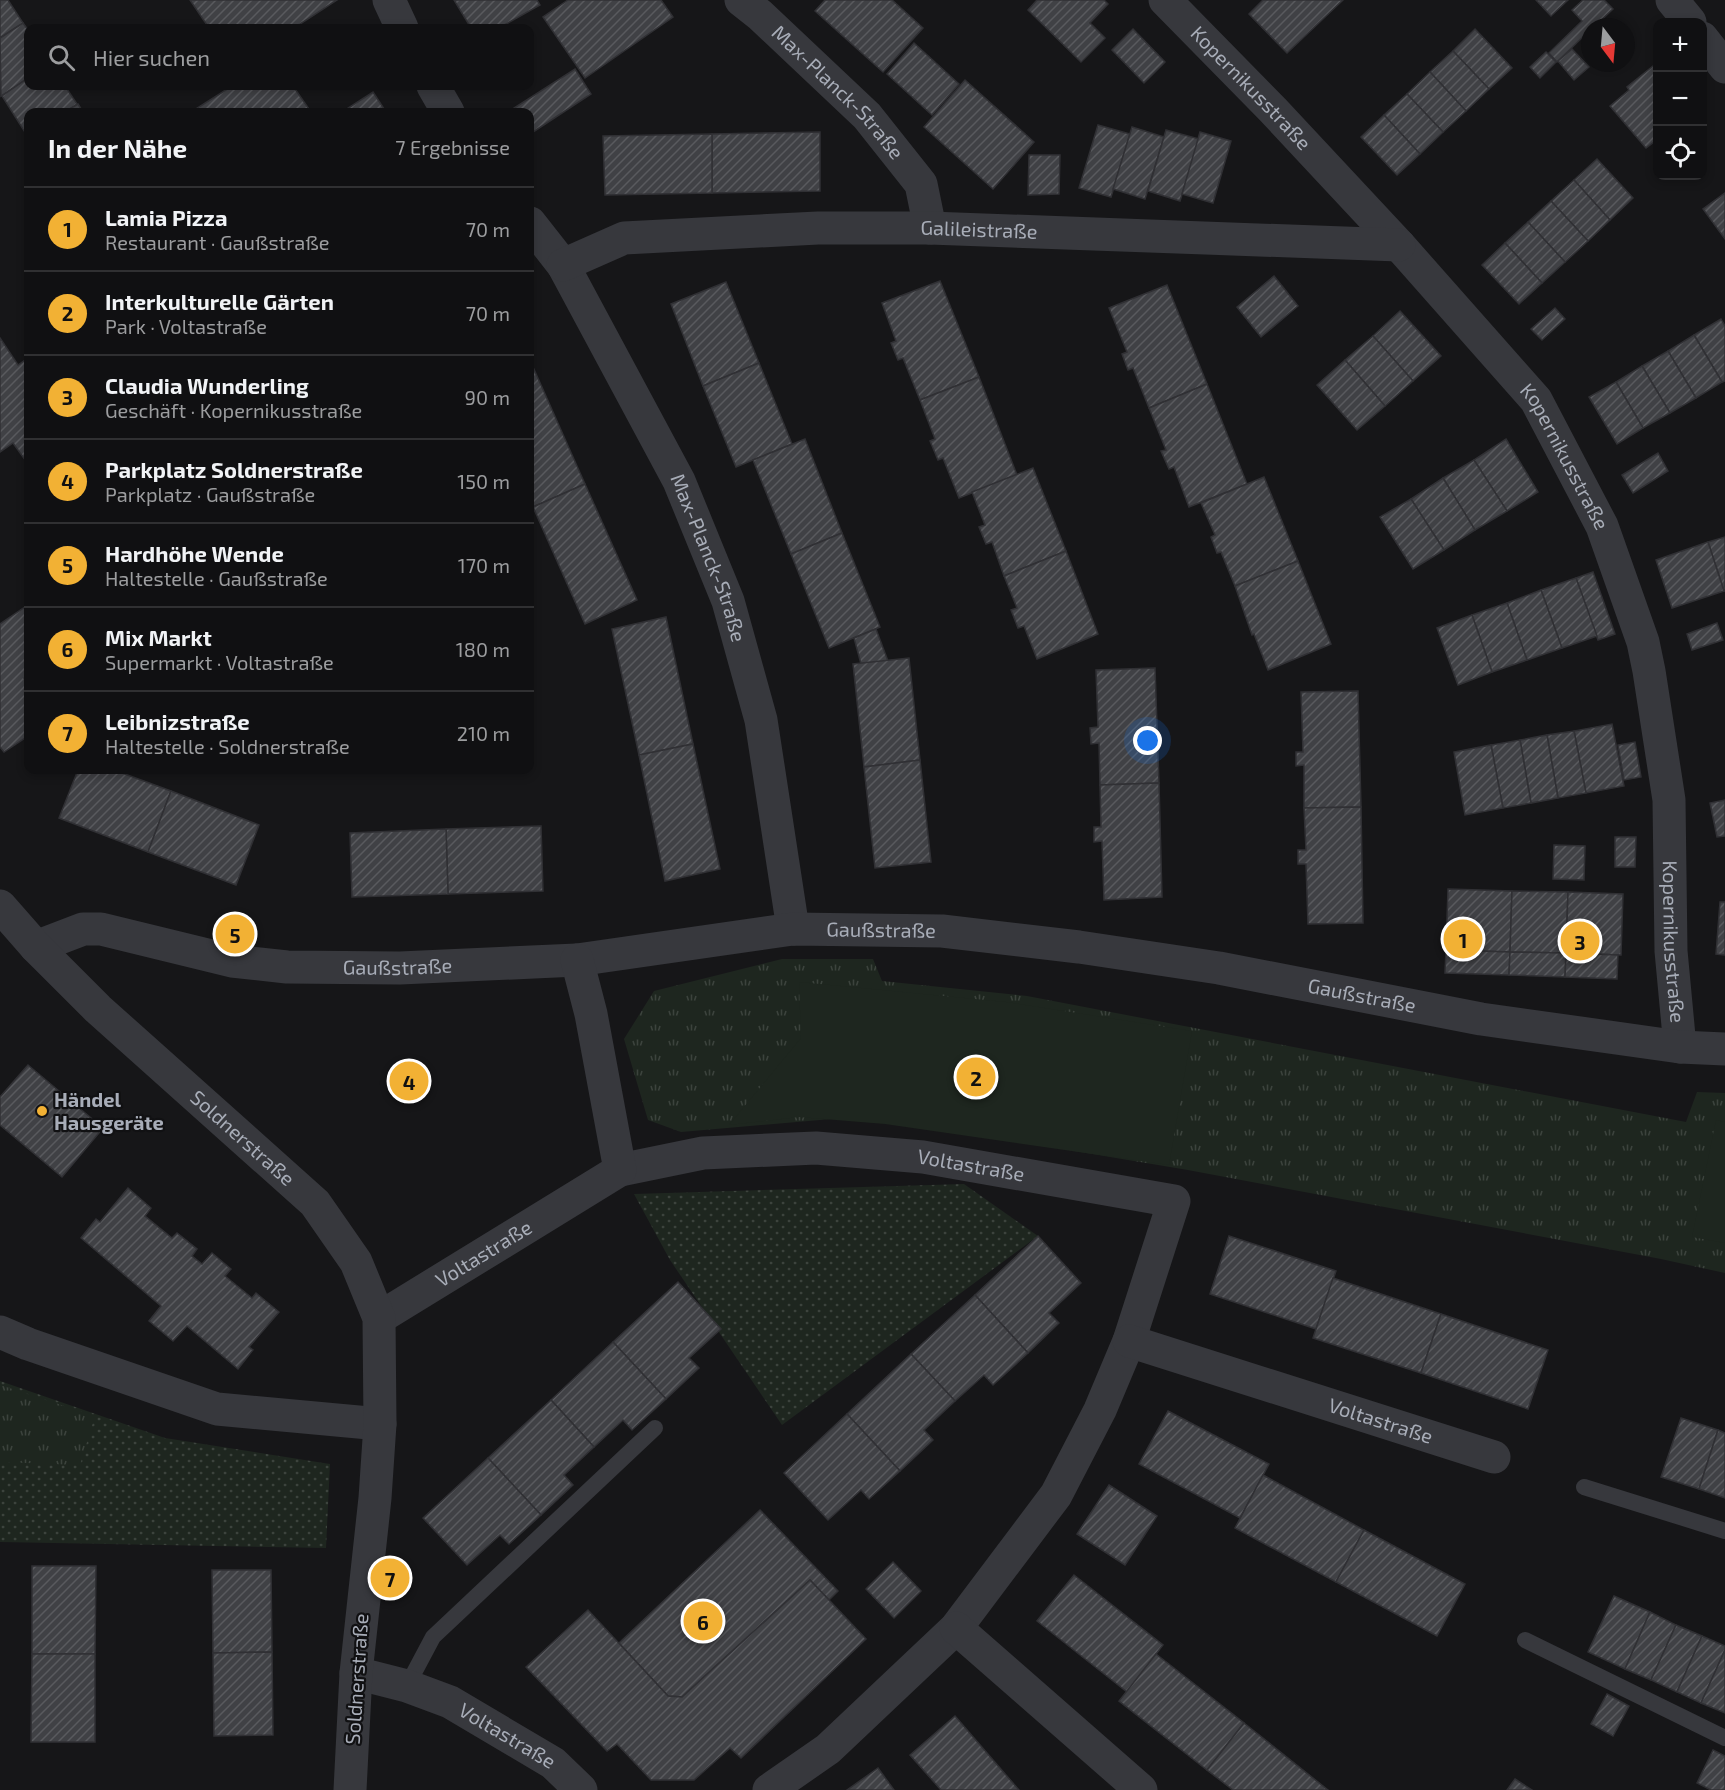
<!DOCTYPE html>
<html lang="de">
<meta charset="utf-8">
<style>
body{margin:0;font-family:"Exo 2",sans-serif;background:#1e1e20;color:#f1f3f6}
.controls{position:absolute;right:18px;top:18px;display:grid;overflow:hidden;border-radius:12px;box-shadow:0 3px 9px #0003}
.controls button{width:54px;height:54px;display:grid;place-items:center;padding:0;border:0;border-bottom:2px solid #303032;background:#101012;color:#f1f3f6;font:30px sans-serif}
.compass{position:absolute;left:1581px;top:18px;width:54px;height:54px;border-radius:50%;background:#101012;box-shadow:0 3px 9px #0003;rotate:164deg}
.you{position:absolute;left:1148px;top:741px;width:21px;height:21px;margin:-15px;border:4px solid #fff;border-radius:50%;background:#1a73e8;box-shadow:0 0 0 9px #1a73e833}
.badge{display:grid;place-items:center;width:39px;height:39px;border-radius:50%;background:#f2b134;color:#111;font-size:20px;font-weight:700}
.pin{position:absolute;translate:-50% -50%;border:3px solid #fff;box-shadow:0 2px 6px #0006}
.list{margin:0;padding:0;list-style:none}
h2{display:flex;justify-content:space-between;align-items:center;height:78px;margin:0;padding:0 24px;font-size:26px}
h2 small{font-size:20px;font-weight:400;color:#9c9d9f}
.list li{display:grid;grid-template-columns:39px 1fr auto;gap:18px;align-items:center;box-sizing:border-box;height:84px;padding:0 24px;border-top:2px solid #303032}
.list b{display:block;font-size:22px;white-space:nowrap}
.list p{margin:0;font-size:20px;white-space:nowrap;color:#9c9d9f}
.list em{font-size:20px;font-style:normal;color:#9c9d9f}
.icon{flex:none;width:33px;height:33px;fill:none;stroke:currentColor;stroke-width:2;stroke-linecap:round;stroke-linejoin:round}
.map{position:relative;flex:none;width:1725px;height:1790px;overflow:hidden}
.search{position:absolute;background:#101012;box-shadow:0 3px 9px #0003;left:24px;top:24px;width:510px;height:66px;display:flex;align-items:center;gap:15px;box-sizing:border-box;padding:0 21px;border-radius:12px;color:#9c9d9f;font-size:22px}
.panel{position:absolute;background:#101012;box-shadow:0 3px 9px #0003;left:24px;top:108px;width:510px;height:666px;border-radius:12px}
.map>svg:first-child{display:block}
</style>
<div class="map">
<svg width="1725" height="1790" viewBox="0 0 1725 1790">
<defs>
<pattern id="grass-dots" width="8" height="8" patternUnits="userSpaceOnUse" patternTransform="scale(1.5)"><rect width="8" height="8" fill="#1e261f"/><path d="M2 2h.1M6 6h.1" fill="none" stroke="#3c433d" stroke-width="1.8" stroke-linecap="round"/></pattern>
<pattern id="park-tufts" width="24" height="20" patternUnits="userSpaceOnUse" patternTransform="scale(1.5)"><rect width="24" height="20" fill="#1e261f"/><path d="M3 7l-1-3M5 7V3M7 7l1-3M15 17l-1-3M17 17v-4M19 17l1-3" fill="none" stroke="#3c433d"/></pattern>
<pattern id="building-hatch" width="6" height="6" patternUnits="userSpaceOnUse" patternTransform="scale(1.5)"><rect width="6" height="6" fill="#404145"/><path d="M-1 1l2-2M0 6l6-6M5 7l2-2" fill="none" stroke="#595a5e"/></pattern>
</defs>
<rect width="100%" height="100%" fill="#161618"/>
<g fill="url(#grass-dots)">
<polygon points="964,1184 1038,1236 782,1425 670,1260 634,1194"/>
<polygon points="0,1381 165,1438 330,1464 326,1548 0,1542"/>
</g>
<g fill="url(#park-tufts)">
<polygon points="782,959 873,959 882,981 1027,996 1686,1122 1697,1092 1725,1093 1725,1273 1661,1259 1188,1170 866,1116 681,1132 648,1120 624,1039 654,991"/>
<polygon points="0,1385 95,1416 80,1465 0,1462"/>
</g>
<g fill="#1e261f">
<polygon points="799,982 1006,1002 1192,1031 1169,1165 885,1124 799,1117 729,1125 801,1038"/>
<polygon points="1716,1120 1725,1122 1725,1243 1692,1237"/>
</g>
<g fill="url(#building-hatch)" stroke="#303034" stroke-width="1.5">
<polygon points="0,0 8,0 23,23 0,38"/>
<polygon points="190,0 337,0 294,28 209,28"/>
<polygon points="454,0 537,0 540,5 499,28 471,28"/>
<polygon points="568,0 661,0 673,17 585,78 543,17"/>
<polygon points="825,0 892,0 923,28 883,72 815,11"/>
<polygon points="1037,0 1104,0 1108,4 1090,23 1105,38 1081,62 1028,10"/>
<polygon points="1263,0 1343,0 1287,53 1249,14"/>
<polygon points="1536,0 1568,0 1551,16"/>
<polygon points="1583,0 1604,0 1613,9 1594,27 1590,27 1590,30 1557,62 1549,53 1582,21 1572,10"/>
<polygon points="23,23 28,30 28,78 1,96 0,38"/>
<polygon points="1133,29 1165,62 1144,83 1112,50"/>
<polygon points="1475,29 1512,68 1489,89 1453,51"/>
<polygon points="914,43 959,84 932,115 887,74"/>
<polygon points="1572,49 1589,67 1574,80 1558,61"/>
<polygon points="1453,51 1489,89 1466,111 1430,72"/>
<polygon points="1546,52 1556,62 1540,78 1530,67"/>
<polygon points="1658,62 1658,139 1646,148 1610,106 1629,90 1627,87"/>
<polygon points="575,69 591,94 530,134 530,112 508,112"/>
<polygon points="1430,72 1466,111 1443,132 1407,94"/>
<polygon points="28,78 28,86 65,86 77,104 65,112 28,112 28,137 2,96"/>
<polygon points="965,80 1034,142 993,189 924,127"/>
<polygon points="232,86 293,86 311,112 191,112"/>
<polygon points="373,92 386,112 342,112"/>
<polygon points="1407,94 1443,132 1420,154 1384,115"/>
<polygon points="78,104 83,112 65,112"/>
<polygon points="1384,115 1420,154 1397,175 1361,137"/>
<polygon points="1098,125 1130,134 1111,197 1079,188"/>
<polygon points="1132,127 1164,137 1145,199 1113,189"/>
<polygon points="1166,130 1199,139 1180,201 1148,191"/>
<polygon points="820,132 820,191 712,193 712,134"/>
<polygon points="1200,132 1231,141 1213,203 1182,194"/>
<polygon points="712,134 712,193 605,195 603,136"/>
<polygon points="1029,155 1060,155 1059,194 1028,195"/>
<polygon points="1597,159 1633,198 1610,220 1574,180"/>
<polygon points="1574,180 1610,220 1588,241 1551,201"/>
<polygon points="1725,193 1725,239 1703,209"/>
<polygon points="1551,201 1588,241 1565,262 1528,222"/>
<polygon points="1528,222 1565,262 1542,283 1505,243"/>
<polygon points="1505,243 1542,283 1519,304 1482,265"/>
<polygon points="1274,276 1298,306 1261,337 1237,307"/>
<polygon points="940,281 979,377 920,400 903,358 898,360 891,343 896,341 882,303"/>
<polygon points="726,282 759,363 703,386 671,304"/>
<polygon points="1167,285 1207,384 1149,408 1133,368 1128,370 1122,354 1127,352 1109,308"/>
<polygon points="1555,308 1565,319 1542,340 1531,329"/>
<polygon points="1400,311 1441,356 1413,381 1373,336"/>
<polygon points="1721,319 1725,326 1725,381 1722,382 1694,335"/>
<polygon points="1694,335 1722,382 1696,398 1668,351"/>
<polygon points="1373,336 1413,381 1385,406 1345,360"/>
<polygon points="0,338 18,365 28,358 28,464 13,443 0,452"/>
<polygon points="1668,351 1696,398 1670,413 1642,366"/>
<polygon points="1345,360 1385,406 1357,430 1317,385"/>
<polygon points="759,363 792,444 736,467 703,386"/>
<polygon points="1642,366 1670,413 1643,428 1616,382"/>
<polygon points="533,367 585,484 533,507 530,500 530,368"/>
<polygon points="979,377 1017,475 959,498 943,458 938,460 930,441 935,439 920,400"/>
<polygon points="1616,382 1643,428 1617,444 1589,397"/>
<polygon points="1207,384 1247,484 1189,507 1174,467 1169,469 1161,451 1166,450 1149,408"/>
<polygon points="805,439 842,533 791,554 753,460"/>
<polygon points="1506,439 1538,492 1507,511 1474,460"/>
<polygon points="1658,453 1668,471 1633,493 1622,475"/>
<polygon points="1474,460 1507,511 1475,530 1443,478"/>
<polygon points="1033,468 1066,551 1004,576 992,542 986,544 979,527 985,525 972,492"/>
<polygon points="1264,477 1298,561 1235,586 1221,552 1217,553 1211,537 1215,535 1201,503"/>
<polygon points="1443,478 1475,530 1444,550 1411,499"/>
<polygon points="585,484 637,600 585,624 533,507"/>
<polygon points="1411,499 1444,550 1413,569 1380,517"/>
<polygon points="842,533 880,627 829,648 791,554"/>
<polygon points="1725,537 1725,591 1724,591 1708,542"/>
<polygon points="1708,542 1724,591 1672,608 1656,560"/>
<polygon points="1066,551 1098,634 1037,659 1024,626 1018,628 1011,610 1017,608 1004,576"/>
<polygon points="1298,561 1331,644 1268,670 1254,634 1252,635 1235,586"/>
<polygon points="1593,572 1615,634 1598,640 1576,578"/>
<polygon points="1576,578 1597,636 1562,648 1541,590"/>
<polygon points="1541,590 1562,648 1527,660 1507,603"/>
<polygon points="1507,603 1527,660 1492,672 1472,615"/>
<polygon points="28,605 28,676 24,678 28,685 28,736 4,752 0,747 0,624"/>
<polygon points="1472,615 1492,672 1458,685 1437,628"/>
<polygon points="666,617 693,744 639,755 612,629"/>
<polygon points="1717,623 1723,640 1692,650 1687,634"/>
<polygon points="876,629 888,661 861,664 854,638"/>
<polygon points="909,658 920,760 864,767 853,664"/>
<polygon points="1155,668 1159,783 1100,785 1099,743 1091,744 1090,728 1098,727 1096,670"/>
<polygon points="1358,691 1361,807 1304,808 1304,765 1296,766 1296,752 1303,752 1301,692"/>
<polygon points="1612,724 1624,786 1586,793 1574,731"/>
<polygon points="1574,731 1586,793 1558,798 1547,735"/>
<polygon points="1547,735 1558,798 1531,803 1520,740"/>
<polygon points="1520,740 1531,803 1503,808 1491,745"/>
<polygon points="1635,742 1641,777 1624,780 1618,745"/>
<polygon points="693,744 720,869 665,881 639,755"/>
<polygon points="1491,745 1503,808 1465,815 1454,752"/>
<polygon points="920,760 931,862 875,868 864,767"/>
<polygon points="78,770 114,770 171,791 148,852 59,818"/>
<polygon points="1159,783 1162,897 1104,900 1102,841 1094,842 1094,827 1101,827 1100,785"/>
<polygon points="171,791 259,825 236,885 148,852"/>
<polygon points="1725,800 1725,836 1717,837 1710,803"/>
<polygon points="1361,807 1363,923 1308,924 1306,864 1298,864 1298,850 1306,850 1304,808"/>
<polygon points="541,826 543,891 448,894 446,829"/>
<polygon points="446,829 448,894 352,897 350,833"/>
<polygon points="1615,837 1636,837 1635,867 1615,867"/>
<polygon points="1554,845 1585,846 1584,880 1553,879"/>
<polygon points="1448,889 1512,891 1510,952 1446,950"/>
<polygon points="1512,891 1568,892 1566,953 1510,952"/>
<polygon points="1568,892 1623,894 1621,955 1566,953"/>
<polygon points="1720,902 1725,902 1725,955 1716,954"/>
<polygon points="1446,950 1510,952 1509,975 1445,973"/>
<polygon points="1510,952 1566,953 1565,977 1509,975"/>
<polygon points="1566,953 1618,955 1617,979 1565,977"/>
<polygon points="28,1065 103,1128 62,1177 0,1125 0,1097"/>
<polygon points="128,1188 151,1208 145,1216 172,1238 177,1233 197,1249 192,1256 202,1264 212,1253 231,1269 225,1276 252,1298 256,1293 279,1312 249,1347 253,1350 238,1369 187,1326 173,1341 149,1321 161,1306 81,1238 96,1219 100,1222"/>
<polygon points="1038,1236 1081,1283 1049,1313 1059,1323 1028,1353 975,1295"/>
<polygon points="1229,1236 1336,1271 1316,1329 1210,1294"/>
<polygon points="1333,1278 1441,1314 1421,1373 1313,1338"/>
<polygon points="678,1282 721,1329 689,1358 699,1368 666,1399 613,1342"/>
<polygon points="975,1295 1028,1353 993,1385 984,1375 955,1401 911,1354"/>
<polygon points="1441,1314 1548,1350 1528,1409 1421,1373"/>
<polygon points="613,1342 666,1399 632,1430 623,1420 594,1447 551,1400"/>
<polygon points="911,1354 955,1401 924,1430 933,1440 900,1471 847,1414"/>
<polygon points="551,1400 594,1447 564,1475 573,1485 541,1515 488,1458"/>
<polygon points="1168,1411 1269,1464 1240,1518 1139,1464"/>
<polygon points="847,1414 900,1471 869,1499 861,1490 828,1520 784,1473"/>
<polygon points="1681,1418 1718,1430 1699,1489 1661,1477"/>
<polygon points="1718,1430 1725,1433 1725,1498 1699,1489"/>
<polygon points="488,1458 541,1515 509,1544 500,1535 467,1565 423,1518"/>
<polygon points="1263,1475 1364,1530 1336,1582 1235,1528"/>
<polygon points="1109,1485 1157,1516 1125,1565 1077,1534"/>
<polygon points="760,1510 838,1591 829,1600 810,1580 682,1697 668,1696 619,1643"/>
<polygon points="1364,1530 1465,1584 1437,1636 1336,1582"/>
<polygon points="893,1562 921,1591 894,1618 866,1589"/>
<polygon points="32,1566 96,1566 95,1654 32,1654"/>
<polygon points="212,1570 271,1570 272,1652 213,1653"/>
<polygon points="1074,1575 1163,1645 1127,1692 1037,1621"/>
<polygon points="810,1580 866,1639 741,1758 730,1748 694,1780 651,1780 617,1744 607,1751 526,1667 588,1610 668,1696 682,1697"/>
<polygon points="1614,1596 1650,1612 1625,1669 1588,1652"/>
<polygon points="1650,1612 1676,1625 1651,1680 1625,1669"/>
<polygon points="1676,1625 1702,1636 1677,1692 1651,1680"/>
<polygon points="1702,1636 1725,1646 1725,1650 1701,1703 1677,1692"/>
<polygon points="1725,1650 1725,1713 1701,1703"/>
<polygon points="272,1652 273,1735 214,1736 213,1653"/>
<polygon points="32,1654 95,1654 95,1742 31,1742"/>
<polygon points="1156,1654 1244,1723 1207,1770 1119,1701"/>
<polygon points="1607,1694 1629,1706 1613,1736 1591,1724"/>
<polygon points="955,1716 1019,1790 941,1790 910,1755"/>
<polygon points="1244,1723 1328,1790 1233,1790 1207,1770"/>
<polygon points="1713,1750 1725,1756 1725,1790 1711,1790 1697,1783"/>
<polygon points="878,1768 894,1790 847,1790"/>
<polygon points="1515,1779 1532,1790 1507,1790"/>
</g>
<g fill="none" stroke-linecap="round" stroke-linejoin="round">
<g stroke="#37383d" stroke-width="16">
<polyline points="1584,1487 1725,1531"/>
<polyline points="1525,1640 1725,1738"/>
<polyline points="407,1686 433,1637 655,1428"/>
</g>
<g stroke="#37383d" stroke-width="33">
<polyline points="389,0 402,28"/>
<path id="s1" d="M741,0L760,15L867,116L921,184L930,228"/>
<path id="s2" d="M1165,0L1273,110L1399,245L1536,400L1602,526L1643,642L1649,671L1669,800L1671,951L1680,1047"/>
<polyline points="1672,0 1690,22"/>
<polyline points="1702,38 1725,67"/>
<polyline points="433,86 448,112"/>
<path id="s3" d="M530,223L563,265L679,481L728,601L761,720L793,929"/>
<path id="s4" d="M563,265L624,238L818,228H930L1399,245"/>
<path id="s5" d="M36,947L83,929H101L232,961L287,967L400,968L577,960L793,929L942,931L1079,947L1219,968L1481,1019L1680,1047L1725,1049"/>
<path id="s6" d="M620,1170L703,1153L816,1148L923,1157L1174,1201L1129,1341L1100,1410L1056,1495L956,1628L828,1749L769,1790"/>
<path id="s7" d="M379,1318L620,1170L591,1014L577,960"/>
<polyline points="0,1332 28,1344 217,1409 380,1424"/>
<path id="s8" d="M1129,1341L1494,1457"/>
<polyline points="956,1628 1141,1790"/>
<path id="s9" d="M356,1673L407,1686L450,1702L553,1763L581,1790"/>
</g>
<path stroke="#37383d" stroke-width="33" id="s10" d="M0,906L36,947L98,1009L315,1203L356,1262L379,1318L380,1424L375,1498L356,1673L350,1790"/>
</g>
<circle fill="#f2b134" stroke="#111113" stroke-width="2" cx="42" cy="1111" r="6"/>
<g text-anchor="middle" stroke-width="4.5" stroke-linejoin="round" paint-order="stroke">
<g font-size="20" fill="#a8adb8" stroke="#111113">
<text dy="7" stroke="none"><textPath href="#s2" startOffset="123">Kopernikusstraße</textPath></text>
<text dy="7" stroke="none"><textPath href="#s1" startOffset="134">Max-Planck-Straße</textPath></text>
<text dy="7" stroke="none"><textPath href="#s4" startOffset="422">Galileistraße</textPath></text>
<text dy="7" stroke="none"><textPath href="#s2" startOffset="609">Kopernikusstraße</textPath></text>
<text dy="7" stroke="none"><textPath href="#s3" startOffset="381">Max-Planck-Straße</textPath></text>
<text dy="7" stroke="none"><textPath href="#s5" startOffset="855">Gaußstraße</textPath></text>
<text dy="7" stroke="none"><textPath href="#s2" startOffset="1113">Kopernikusstraße</textPath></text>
<text dy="7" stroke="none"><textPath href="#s5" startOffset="369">Gaußstraße</textPath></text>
<text dy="7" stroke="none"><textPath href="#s5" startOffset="1341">Gaußstraße</textPath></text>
<text dy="7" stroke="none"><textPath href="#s10" startOffset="336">Soldnerstraße</textPath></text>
<text dy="7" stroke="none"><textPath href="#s6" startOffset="354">Voltastraße</textPath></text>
<text dy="7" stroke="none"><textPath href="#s7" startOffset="123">Voltastraße</textPath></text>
<text dy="7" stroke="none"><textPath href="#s8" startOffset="264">Voltastraße</textPath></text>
<text transform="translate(357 1679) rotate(-86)" y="7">Soldnerstraße</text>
<text dy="7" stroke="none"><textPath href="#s9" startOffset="165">Voltastraße</textPath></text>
</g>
<g font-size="20" font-weight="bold" fill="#a8adb8" stroke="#111113" text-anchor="start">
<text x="54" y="1107">Händel<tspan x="54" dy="23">Hausgeräte</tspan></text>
</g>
</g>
</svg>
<div class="controls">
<button>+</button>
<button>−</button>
<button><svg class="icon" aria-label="locate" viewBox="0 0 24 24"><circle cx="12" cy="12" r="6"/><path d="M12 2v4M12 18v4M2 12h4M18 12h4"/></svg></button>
</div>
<svg class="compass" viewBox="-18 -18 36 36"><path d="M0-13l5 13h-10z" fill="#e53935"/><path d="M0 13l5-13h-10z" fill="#9c9d9f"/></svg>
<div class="you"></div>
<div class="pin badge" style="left:1463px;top:939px">1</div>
<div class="pin badge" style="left:976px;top:1077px">2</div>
<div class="pin badge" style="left:1580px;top:941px">3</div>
<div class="pin badge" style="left:409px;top:1081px">4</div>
<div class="pin badge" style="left:235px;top:934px">5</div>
<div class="pin badge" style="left:703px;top:1621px">6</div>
<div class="pin badge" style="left:390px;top:1578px">7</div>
<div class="search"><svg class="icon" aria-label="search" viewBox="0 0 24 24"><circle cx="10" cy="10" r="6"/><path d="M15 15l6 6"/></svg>Hier suchen</div>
<section class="panel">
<h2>In der Nähe<small>7 Ergebnisse</small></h2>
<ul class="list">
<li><span class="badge">1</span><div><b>Lamia Pizza</b><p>Restaurant · Gaußstraße</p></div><em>70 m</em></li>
<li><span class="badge">2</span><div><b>Interkulturelle Gärten</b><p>Park · Voltastraße</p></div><em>70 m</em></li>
<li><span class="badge">3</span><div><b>Claudia Wunderling</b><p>Geschäft · Kopernikusstraße</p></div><em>90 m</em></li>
<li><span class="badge">4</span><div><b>Parkplatz Soldnerstraße</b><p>Parkplatz · Gaußstraße</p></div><em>150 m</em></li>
<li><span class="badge">5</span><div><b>Hardhöhe Wende</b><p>Haltestelle · Gaußstraße</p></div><em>170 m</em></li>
<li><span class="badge">6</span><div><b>Mix Markt</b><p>Supermarkt · Voltastraße</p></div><em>180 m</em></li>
<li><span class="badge">7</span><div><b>Leibnizstraße</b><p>Haltestelle · Soldnerstraße</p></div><em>210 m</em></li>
</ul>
</section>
</div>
